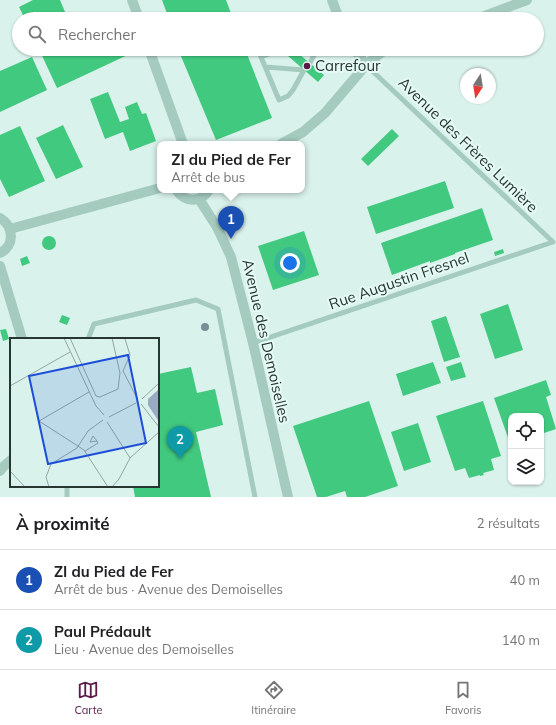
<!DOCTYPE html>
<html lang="fr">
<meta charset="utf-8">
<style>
body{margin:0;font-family:Mulish,sans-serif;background:#f6f6f6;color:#202124}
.controls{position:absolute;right:12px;bottom:12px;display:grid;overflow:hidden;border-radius:8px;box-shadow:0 1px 3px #0004}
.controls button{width:36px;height:36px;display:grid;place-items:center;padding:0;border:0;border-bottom:1px solid #e0e0e0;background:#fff;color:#202124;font:20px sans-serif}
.compass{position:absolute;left:460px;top:68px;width:36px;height:36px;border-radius:50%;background:#fff;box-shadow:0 1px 3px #0004;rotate:192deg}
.you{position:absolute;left:290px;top:263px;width:14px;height:14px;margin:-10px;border:3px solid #fff;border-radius:50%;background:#1a73e8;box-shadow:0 0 0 6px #1a73e833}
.badge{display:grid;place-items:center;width:26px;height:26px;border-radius:50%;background:#591b47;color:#fff;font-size:13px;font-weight:700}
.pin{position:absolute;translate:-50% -33px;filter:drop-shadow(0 1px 2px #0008)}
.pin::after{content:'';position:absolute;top:21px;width:14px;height:12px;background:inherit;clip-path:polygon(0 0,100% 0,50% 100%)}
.popup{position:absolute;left:157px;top:141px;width:148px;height:52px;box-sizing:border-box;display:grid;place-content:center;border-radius:8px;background:#fff;filter:drop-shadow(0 1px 3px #0005);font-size:13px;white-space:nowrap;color:#757577}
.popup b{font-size:15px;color:#202124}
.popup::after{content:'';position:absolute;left:50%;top:100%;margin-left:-8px;border:8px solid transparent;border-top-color:#fff}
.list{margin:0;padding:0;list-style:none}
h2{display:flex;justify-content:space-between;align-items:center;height:52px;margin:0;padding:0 16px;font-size:17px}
h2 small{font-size:13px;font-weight:400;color:#757577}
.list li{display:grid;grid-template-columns:26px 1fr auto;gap:12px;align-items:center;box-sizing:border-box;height:60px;padding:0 16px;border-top:1px solid #e0e0e0}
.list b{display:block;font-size:15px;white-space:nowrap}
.list p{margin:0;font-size:13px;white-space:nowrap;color:#757577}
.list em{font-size:13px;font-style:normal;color:#757577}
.icon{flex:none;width:22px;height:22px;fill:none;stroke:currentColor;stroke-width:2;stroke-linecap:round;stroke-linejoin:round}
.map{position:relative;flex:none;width:556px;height:497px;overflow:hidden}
.search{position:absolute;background:#fff;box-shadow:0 1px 3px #0004;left:12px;right:12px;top:12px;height:44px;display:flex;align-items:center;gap:10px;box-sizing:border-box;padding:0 14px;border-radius:22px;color:#757577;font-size:15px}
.sheet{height:172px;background:#fff}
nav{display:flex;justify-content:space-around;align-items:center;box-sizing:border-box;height:56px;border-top:1px solid #e0e0e0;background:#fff;font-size:11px;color:#757577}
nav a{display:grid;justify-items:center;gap:2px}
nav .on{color:#591b47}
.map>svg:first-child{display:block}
</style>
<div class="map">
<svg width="556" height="497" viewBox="0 0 556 497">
<rect width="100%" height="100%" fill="#daf2ec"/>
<g fill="#41c980">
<polygon points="33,0 60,0 68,19 25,19 19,7"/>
<polygon points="162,0 226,0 232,16 239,13 242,19 169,19"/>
<polygon points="116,12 119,19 102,19"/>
<polygon points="39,49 133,49 134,52 57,88"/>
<polygon points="178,49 245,49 272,118 216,140"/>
<polygon points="293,49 324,75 318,82 288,56"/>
<polygon points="32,57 47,90 0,112 0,71"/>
<polygon points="108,92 120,122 129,119 125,107 137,102 142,114 146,113 156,141 130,151 123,132 105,139 90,99"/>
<polygon points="63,125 83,167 56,179 36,138"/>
<polygon points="20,126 45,181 9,197 0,179 0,135"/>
<polygon points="392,129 399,136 368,166 361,159"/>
<polygon points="445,181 454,208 376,234 367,207"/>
<polygon points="482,208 493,240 455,253 455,254 430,263 430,261 392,275 381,243"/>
<polygon points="304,231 319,275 273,290 258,246"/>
<circle cx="49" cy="243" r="7"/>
<polygon points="503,249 504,253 495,256 494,252"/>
<polygon points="27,256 30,263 22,266 20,259"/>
<polygon points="508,304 523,350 495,359 480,314"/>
<polygon points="62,315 70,318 67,325 59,322"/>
<polygon points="446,316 460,357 444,362 431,321"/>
<polygon points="6,329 9,339 3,341 0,330"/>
<polygon points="433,362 441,383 403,396 396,374"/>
<polygon points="461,362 466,377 451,381 446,367"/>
<polygon points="191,367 197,393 215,389 223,425 196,432 211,497 135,497 133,486 158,486 158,374"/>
<polygon points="546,380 551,395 546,397 556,429 541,434 541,416 511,416 511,446 494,398"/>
<polygon points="369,401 398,486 365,497 347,497 345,491 326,497 317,497 293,426"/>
<polygon points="483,401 501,456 491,459 494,470 483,473 484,475 480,476 480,475 469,478 465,468 455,471 436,416"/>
<polygon points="418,423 431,462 404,471 391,432"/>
</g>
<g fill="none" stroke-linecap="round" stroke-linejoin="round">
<g stroke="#a5cbbf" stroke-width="5">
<polyline points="261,54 261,57 282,49"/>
<polyline points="261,57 279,100 288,96 293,90 304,70 266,67"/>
<polyline points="310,63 317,49"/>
<polyline points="88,339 94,324 196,300 218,309 255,497"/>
<polyline points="253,343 553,242 366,65"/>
<polyline points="67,486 67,497"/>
</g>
<g stroke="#a5cbbf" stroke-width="10">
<polyline points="132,0 139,19"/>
<polyline points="332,0 339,19"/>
<polyline points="477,19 527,0"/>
<polyline points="149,49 183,144"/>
<polyline points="354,49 366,65"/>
<polyline points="281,144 303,132 325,113 366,65 382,52 392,49"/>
<path d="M176,190C185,202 200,204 209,190"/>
<polyline points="199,199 217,227 231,257 253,343 288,497"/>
<path d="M0,218C14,226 15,246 0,253"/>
<polyline points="10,229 160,188"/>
<polyline points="0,266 22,339"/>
<polyline points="0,471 4,466 11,460"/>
</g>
</g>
<circle fill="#798e99" cx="205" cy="327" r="4"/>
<circle fill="#591b47" stroke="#e6faf5" stroke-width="1.5" cx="307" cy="66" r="4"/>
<g text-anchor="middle" stroke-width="4" stroke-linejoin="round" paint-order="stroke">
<g font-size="15" fill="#27362f" stroke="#e6faf5" text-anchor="start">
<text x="315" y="71">Carrefour</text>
</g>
<g font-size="15" fill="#27362f" stroke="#e6faf5">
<text transform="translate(468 145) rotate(44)" y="5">Avenue des Frères Lumière</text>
<text transform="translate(399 281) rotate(-19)" y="5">Rue Augustin Fresnel</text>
<text transform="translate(266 341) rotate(77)" y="5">Avenue des Demoiselles</text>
</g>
</g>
<g transform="translate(10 338)">
<rect width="149" height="149" fill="#daf2ec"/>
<path d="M149,51V84L138,67V61Z" fill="#99abc2"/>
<path fill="none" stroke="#92a7a0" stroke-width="1" d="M54,0L86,68L94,77M60,0L86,58L90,59L108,51L110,35L102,0M115,1L120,17L113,33L127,60M0,48L60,14M79,54L29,83L74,112L98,149M132,61L149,45M131,66L149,89M99,79L126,65M97,84L120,120M87,103L80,104L83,98L87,103L88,105M75,113L88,105M0,133L15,149M39,149L36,139L41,126L67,110L78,93L93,82M102,149L109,141L120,120L149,94"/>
<path fill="#1d4ed8" fill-opacity="0.15" stroke="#1d4ed8" stroke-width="2" d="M118,17L136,105L38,126L19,38Z"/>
<rect width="149" height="149" fill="none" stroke="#27362f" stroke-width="2"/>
</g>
</svg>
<div class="controls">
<button><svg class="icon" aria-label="locate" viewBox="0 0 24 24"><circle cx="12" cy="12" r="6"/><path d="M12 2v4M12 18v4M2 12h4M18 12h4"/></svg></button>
<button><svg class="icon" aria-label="layers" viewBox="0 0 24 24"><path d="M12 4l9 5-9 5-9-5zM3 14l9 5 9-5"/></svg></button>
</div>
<svg class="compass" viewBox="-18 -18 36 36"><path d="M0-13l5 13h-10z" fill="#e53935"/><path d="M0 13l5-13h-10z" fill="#757577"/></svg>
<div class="you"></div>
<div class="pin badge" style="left:231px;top:239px;background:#1a4fb4">1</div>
<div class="popup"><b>ZI du Pied de Fer</b>Arrêt de bus</div>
<div class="pin badge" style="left:180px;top:459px;background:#0f9aa8">2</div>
<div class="search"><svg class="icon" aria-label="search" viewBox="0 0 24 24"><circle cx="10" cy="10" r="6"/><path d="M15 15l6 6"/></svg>Rechercher</div>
</div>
<section class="sheet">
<h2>À proximité<small>2 résultats</small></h2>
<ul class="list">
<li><span class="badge" style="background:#1a4fb4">1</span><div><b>ZI du Pied de Fer</b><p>Arrêt de bus · Avenue des Demoiselles</p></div><em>40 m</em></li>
<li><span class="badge" style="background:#0f9aa8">2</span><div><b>Paul Prédault</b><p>Lieu · Avenue des Demoiselles</p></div><em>140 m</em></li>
</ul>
</section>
<nav>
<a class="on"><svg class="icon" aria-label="map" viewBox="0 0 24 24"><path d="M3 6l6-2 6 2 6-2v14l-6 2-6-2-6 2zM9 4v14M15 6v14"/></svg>Carte</a>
<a><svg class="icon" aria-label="directions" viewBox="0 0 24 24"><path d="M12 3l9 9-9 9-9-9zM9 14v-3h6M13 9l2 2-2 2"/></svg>Itinéraire</a>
<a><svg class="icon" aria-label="saved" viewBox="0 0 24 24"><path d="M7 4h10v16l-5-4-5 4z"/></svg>Favoris</a>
</nav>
